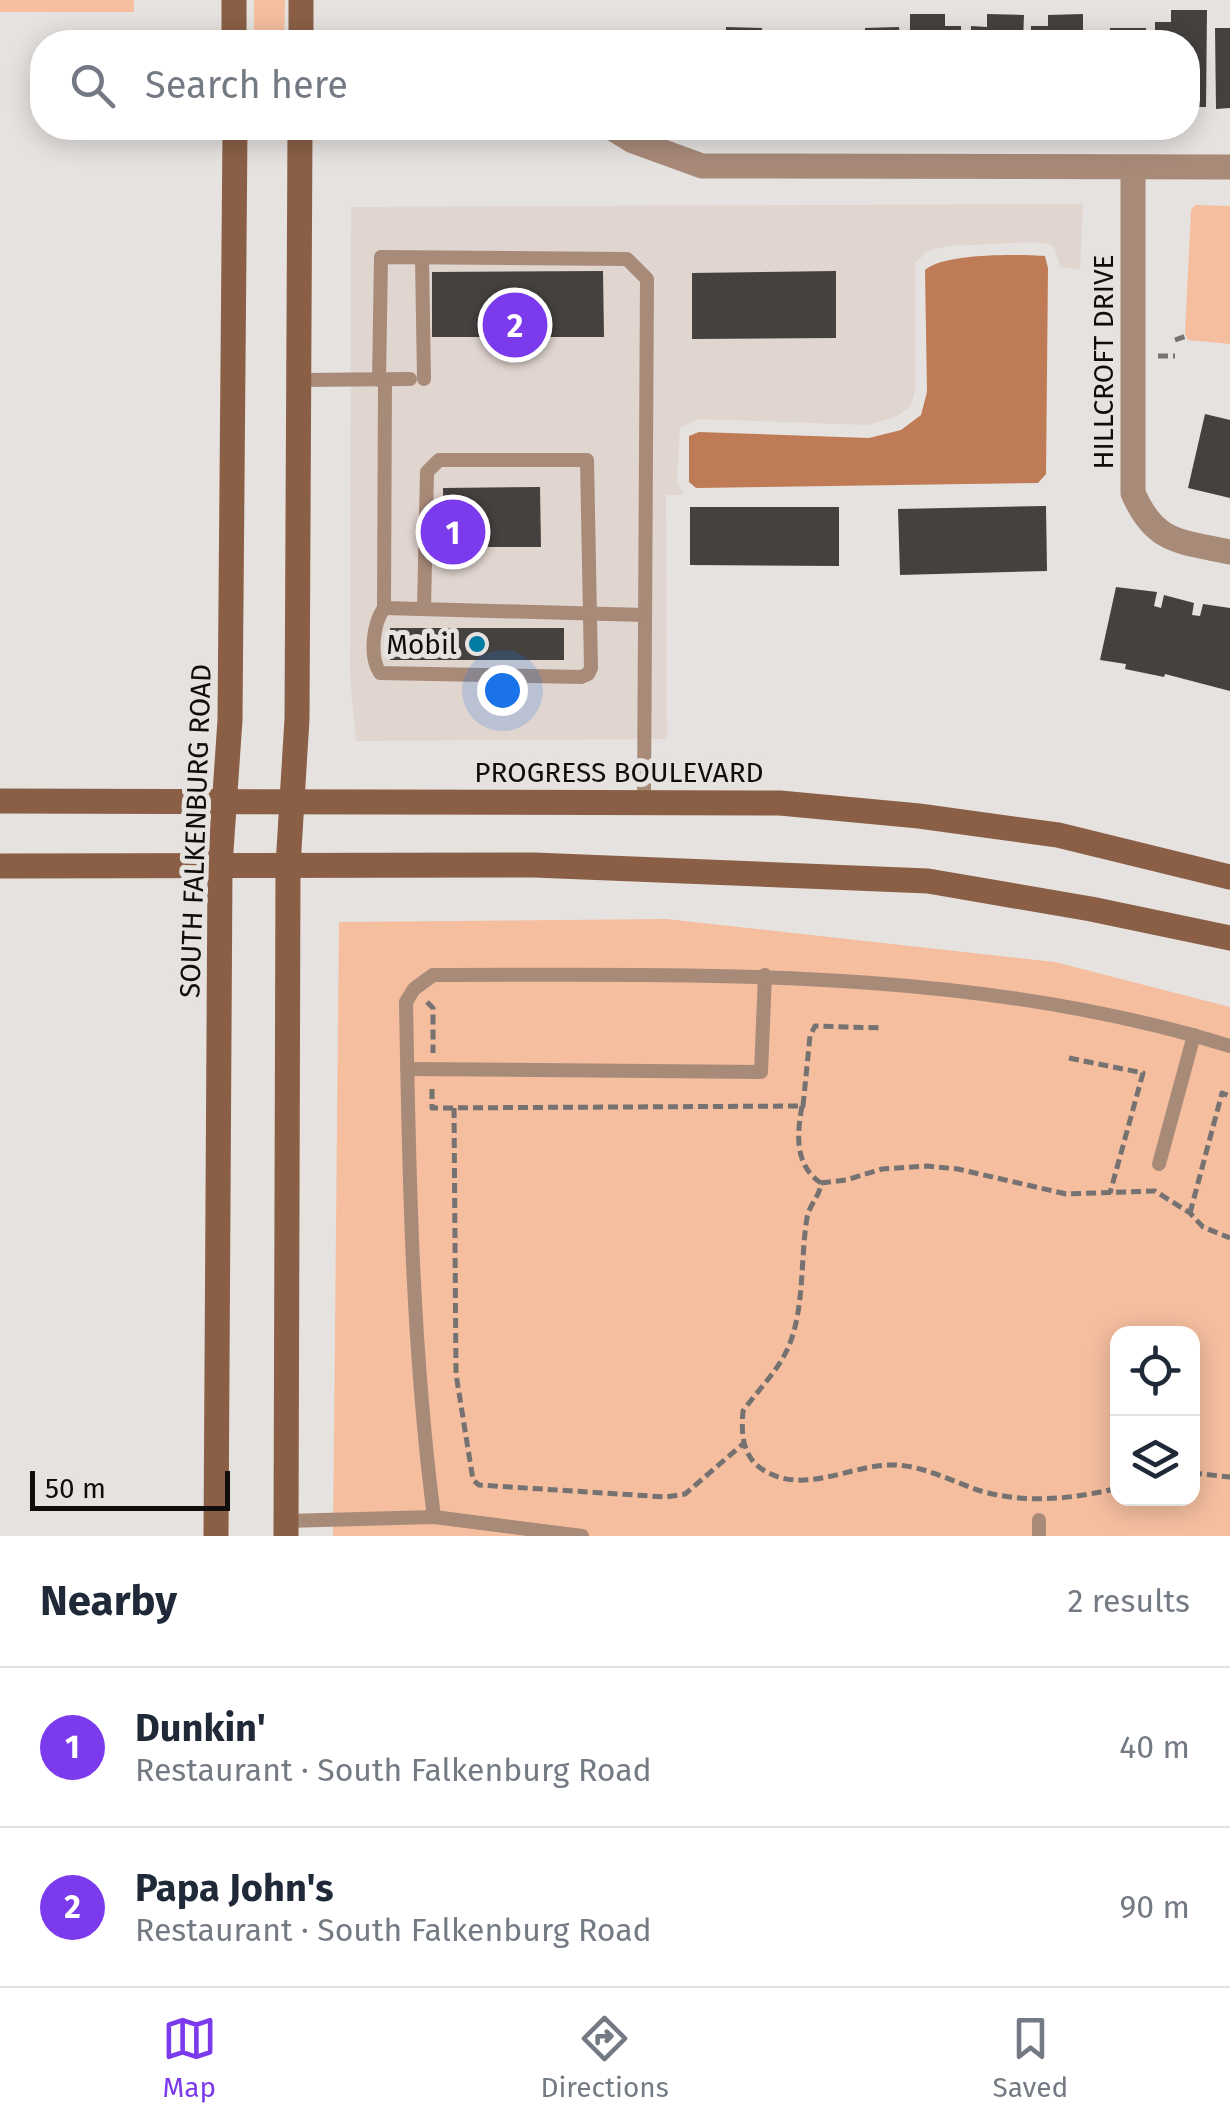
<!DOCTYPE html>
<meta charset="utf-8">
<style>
body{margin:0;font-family:"Fira Sans",sans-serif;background:#f2f2f3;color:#1f2937}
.controls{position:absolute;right:30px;bottom:30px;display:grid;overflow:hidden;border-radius:20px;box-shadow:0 5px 25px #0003}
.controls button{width:90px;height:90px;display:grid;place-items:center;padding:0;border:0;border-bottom:2px solid #e0e1e3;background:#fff;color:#1f2937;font:50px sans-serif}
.scale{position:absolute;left:30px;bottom:25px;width:200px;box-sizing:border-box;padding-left:10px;border:5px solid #0f0e0d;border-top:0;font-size:28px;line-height:35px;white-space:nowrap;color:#0f0e0d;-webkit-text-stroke:8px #e6e2e0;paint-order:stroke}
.you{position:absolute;left:502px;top:690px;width:35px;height:35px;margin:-25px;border:8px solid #fff;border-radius:50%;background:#1a73e8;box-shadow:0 0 0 15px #1a73e833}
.badge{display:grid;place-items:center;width:65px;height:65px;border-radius:50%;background:#7c3aed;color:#fff;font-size:32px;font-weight:700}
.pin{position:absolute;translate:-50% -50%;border:5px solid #fff;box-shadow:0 2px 10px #0006}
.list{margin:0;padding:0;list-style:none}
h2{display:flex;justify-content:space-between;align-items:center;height:130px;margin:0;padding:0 40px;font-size:42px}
h2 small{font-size:32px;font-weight:400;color:#747a83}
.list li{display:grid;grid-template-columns:65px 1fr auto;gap:30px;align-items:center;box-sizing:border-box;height:160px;padding:0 40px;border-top:2px solid #e0e1e3}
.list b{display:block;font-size:38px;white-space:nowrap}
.list p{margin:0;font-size:32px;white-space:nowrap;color:#747a83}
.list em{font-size:32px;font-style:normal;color:#747a83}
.icon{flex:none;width:55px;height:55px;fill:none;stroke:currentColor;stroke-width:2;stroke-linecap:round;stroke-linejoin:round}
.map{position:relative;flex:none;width:1230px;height:1536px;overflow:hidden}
.search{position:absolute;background:#fff;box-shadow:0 5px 25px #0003;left:30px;right:30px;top:30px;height:110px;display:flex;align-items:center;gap:25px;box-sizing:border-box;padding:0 35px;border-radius:40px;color:#747a83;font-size:38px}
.sheet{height:450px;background:#fff}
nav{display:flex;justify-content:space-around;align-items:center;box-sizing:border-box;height:140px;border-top:2px solid #e0e1e3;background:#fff;font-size:28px;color:#747a83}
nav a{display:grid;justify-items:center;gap:5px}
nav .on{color:#7c3aed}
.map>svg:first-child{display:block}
</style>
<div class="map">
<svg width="1230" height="1536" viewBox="0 0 1230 1536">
<rect width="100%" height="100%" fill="#e6e2e0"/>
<polygon fill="#e1d5cf" points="1083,204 1080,270 1060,267 1055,249 1049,244 1034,242 947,246 928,251 915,263 915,390 911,406 896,417 868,425 699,419 680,428 677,482 684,495 666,495 667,739 356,741 350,676 351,207"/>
<g fill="#f5be9f" fill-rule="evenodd">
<rect x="0" y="0" width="134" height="12"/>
<polygon points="254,0 285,0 284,42 254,42"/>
<polygon points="1195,205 1230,206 1230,344 1188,340 1185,334 1191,210"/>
<path d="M666,919L1055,962L1230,1007V1536H333L339,922ZM1118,1334H1192V1498H1118Z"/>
</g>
<path fill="#be7b55" d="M1045,256L1048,268L1046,474L1038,483L696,488L689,482V436L699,432L869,438L901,430L921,415L927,392L925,270C943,253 1019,254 1045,256Z"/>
<g fill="#44413f">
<polygon points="1171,10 1207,10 1206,107 1188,107 1188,42 1155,42 1155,22 1171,22"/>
<polygon points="910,14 945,14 945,26 961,26 961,42 910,42"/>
<polygon points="987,14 1024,15 1023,42 971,42 971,26 987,27"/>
<polygon points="1083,14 1083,42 1031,42 1031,26 1048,26 1048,15"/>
<polygon points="726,27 762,28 761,42 726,42"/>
<polygon points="899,27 900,42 865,42 865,28"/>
<polygon points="1110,28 1146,28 1145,42 1110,42"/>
<polygon points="1215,28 1230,28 1230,108 1216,109"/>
<rect x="665" y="34" width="52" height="8"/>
<polygon points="603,271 604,337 432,337 432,272"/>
<polygon points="836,271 836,338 692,339 692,273"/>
<polygon points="1205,414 1230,420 1230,498 1188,488"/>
<polygon points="540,487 541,547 444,547 443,488"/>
<polygon points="1046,506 1047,571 900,575 898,509"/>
<polygon points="690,507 839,507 839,566 690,565"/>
<polygon points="1116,587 1157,592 1154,606 1161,608 1164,595 1194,603 1192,615 1200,616 1203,604 1230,608 1230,691 1165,674 1164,677 1125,669 1126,664 1100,660"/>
<rect x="390" y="628" width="174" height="32"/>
</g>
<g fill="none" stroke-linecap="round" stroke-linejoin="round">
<g stroke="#757271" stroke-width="5" stroke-dasharray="10 5" stroke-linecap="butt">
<polyline points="1175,340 1186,336"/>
<polyline points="1158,356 1175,356"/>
<polyline points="427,1002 433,1008 433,1053"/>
<polyline points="1069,1058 1143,1073 1110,1193"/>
<polyline points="432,1089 432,1108 803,1106 810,1036 815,1026 883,1028"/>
<path d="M802,1106C797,1134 794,1165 821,1183C820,1196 809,1205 807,1218C800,1261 805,1308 788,1348C777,1372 758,1390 743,1411C741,1434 742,1458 765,1471C806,1495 852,1464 893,1465C923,1465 953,1482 981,1491C1026,1504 1073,1499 1118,1488"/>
<polyline points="454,1108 456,1374 473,1480 479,1485 666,1497 685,1494 743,1444"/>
<polyline points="821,1183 846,1180 882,1169 927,1166 958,1169 1066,1194 1155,1191 1190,1213 1203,1227 1230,1238"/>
<polyline points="1190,1213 1222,1093 1230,1096"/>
<polyline points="1192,1473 1230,1477"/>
</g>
<g stroke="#a88a79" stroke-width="14">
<polyline points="422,258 424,379"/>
<polyline points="301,380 410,379"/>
<polyline points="379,380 381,257 627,259 647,279 644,801"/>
<path d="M385,380L384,608C373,624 369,656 380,673L581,677L588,674L591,668L587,460H439L427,472L424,609"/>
<polyline points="384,608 645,615"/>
<polyline points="407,1069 761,1072 765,975"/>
<polyline points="1159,1164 1194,1035"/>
<path d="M434,1517C412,1346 409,1175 406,1002L414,989L433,975C700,975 972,966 1230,1046"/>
<polyline points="1039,1520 1039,1536"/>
<polyline points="286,1521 434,1517 582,1536"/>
</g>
<g stroke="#a88a79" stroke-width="25">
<polyline points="612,128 633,141 702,166 1230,167"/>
<path d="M1133,168V493C1155,544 1180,541 1230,552"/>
</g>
<g stroke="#8a5f46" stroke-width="25">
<polyline points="234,0 234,42"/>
<polyline points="301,42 301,0"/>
<polyline points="0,801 780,803 919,816 1058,835 1230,877"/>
<polyline points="0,866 534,865 928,881 1091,909 1230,938"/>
<polyline points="216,1536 220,866 230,720 235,128"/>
<polyline points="286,1536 288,866 297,719 300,128"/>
</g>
</g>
<circle fill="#047ba3" stroke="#e6e2e0" stroke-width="4" cx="477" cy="644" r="10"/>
<g text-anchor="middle" stroke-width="10" stroke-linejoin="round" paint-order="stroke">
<g font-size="28" fill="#0f0e0d" stroke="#e6e2e0">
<text transform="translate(1103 362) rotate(-90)" y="10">HILLCROFT DRIVE</text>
<text x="619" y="782">PROGRESS BOULEVARD</text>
<text transform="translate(195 831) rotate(-88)" y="10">SOUTH FALKENBURG ROAD</text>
</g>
<g font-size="28" fill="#0f0e0d" stroke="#e6e2e0" text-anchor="end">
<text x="457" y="654">Mobil</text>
</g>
</g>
</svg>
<div class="controls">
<button><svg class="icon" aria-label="locate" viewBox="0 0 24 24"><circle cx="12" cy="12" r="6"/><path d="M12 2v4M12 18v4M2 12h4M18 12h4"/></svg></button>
<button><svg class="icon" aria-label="layers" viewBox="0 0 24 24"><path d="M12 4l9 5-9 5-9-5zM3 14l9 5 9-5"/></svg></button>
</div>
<div class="scale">50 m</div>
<div class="you"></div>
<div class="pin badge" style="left:453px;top:532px">1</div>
<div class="pin badge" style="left:515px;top:325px">2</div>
<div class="search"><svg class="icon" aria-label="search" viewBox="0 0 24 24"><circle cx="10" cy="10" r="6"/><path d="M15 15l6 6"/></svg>Search here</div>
</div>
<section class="sheet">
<h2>Nearby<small>2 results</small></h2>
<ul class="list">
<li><span class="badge">1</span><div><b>Dunkin'</b><p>Restaurant · South Falkenburg Road</p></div><em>40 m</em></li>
<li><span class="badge">2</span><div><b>Papa John's</b><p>Restaurant · South Falkenburg Road</p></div><em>90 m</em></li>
</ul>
</section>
<nav>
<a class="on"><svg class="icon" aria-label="map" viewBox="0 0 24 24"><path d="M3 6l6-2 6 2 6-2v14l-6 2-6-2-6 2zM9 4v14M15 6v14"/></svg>Map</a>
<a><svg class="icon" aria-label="directions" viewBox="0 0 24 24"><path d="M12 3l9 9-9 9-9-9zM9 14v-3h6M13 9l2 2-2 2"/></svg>Directions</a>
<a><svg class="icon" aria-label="saved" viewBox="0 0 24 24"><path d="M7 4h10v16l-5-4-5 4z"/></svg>Saved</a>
</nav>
